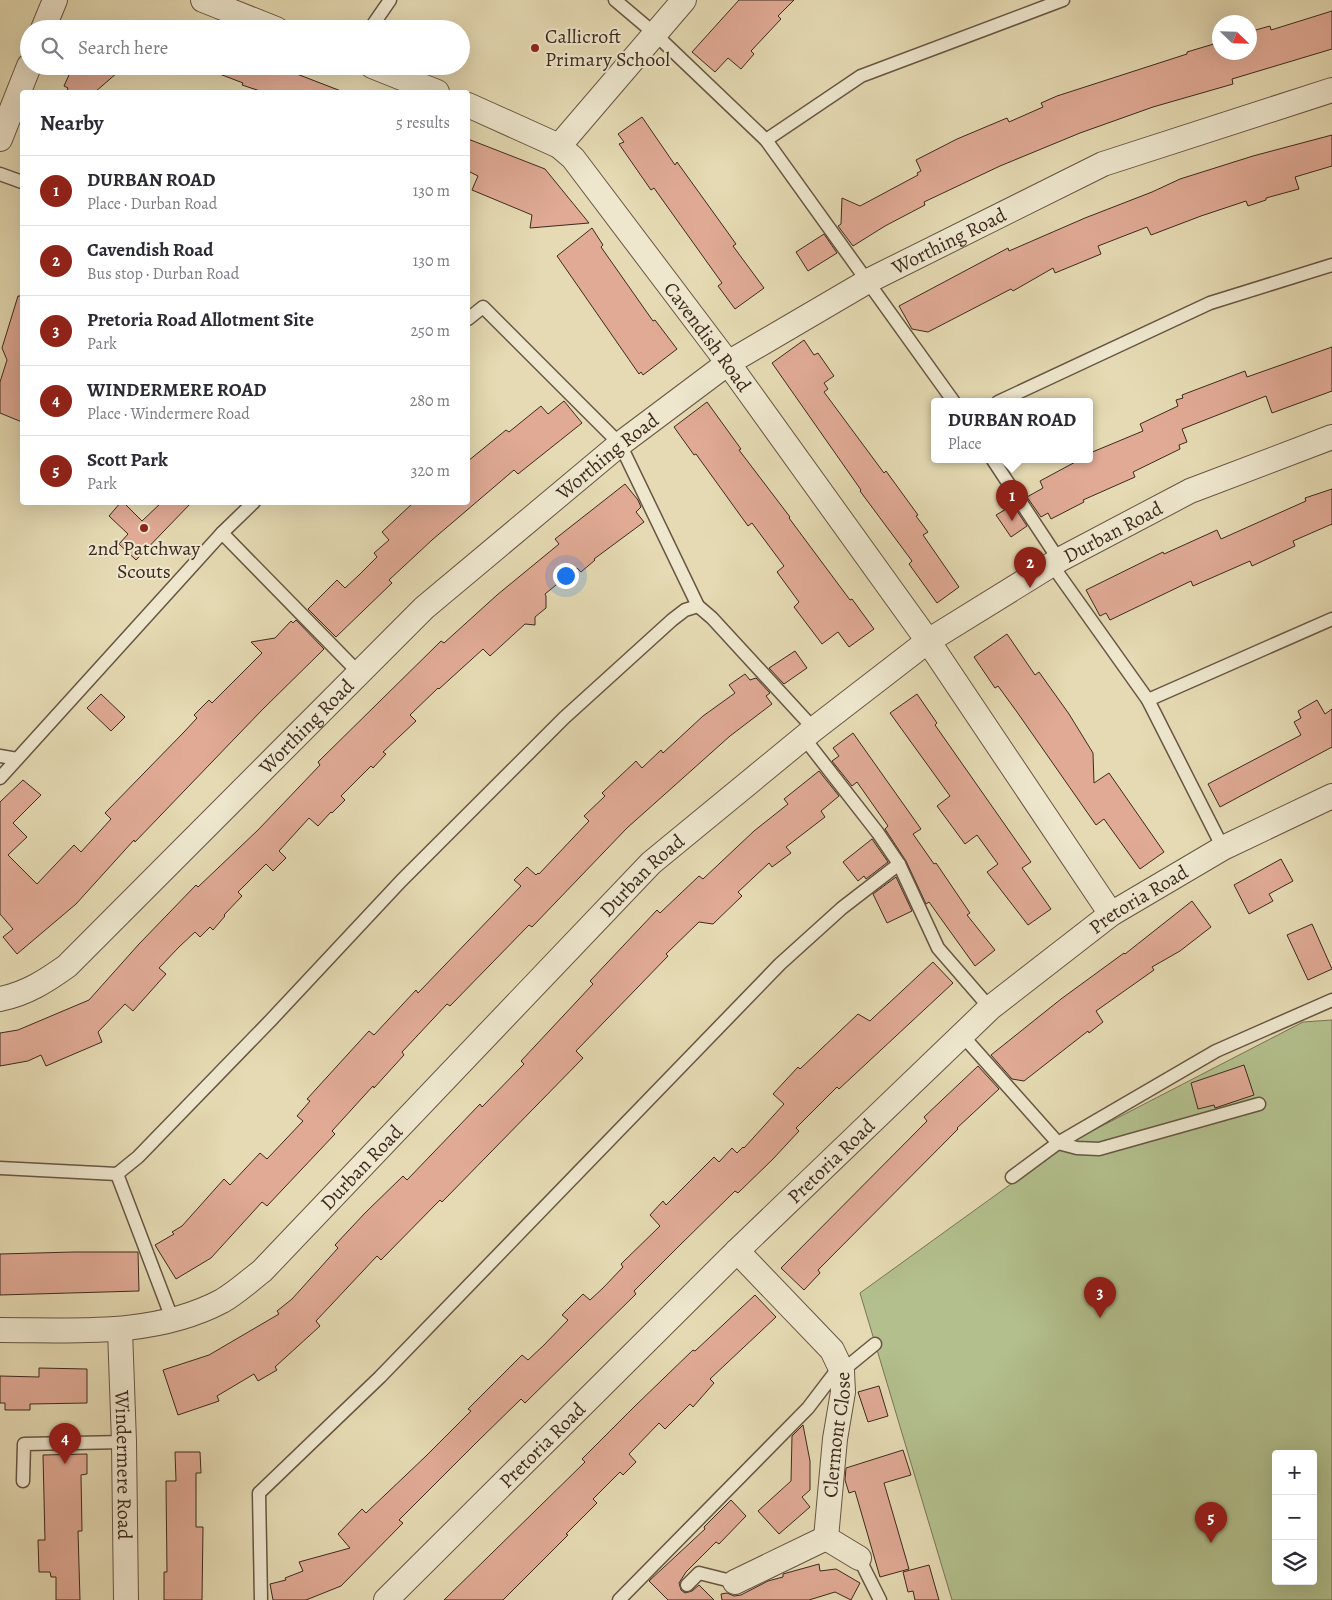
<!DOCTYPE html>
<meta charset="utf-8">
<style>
body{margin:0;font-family:Alegreya,serif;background:#f2f2f3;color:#2b2b33}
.controls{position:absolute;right:15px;bottom:15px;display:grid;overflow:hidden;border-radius:5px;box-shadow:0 5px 20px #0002}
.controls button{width:45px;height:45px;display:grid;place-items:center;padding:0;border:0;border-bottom:1px solid #e1e1e2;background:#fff;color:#2b2b33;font:25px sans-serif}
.compass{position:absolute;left:1212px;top:15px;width:45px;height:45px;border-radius:50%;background:#fff;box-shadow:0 5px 20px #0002;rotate:113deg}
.you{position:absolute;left:565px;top:575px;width:18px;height:18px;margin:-12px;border:4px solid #fff;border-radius:50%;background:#1a73e8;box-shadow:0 0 0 8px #1a73e833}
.badge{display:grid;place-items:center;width:32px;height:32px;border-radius:50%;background:#8f2418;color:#fff;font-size:16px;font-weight:700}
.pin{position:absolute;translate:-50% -41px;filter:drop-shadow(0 1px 2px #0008)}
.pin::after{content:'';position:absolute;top:26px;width:18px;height:15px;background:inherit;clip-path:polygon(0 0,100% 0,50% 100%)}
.popup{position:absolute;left:931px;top:398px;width:162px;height:65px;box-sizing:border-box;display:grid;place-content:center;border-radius:5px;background:#fff;filter:drop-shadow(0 1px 4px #0005);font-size:16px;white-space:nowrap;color:#7c7c81}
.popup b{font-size:19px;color:#2b2b33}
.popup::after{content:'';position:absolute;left:50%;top:100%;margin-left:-10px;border:10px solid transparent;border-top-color:#fff}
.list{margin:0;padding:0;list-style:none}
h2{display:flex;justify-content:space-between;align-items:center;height:65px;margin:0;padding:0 20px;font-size:21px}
h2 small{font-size:16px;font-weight:400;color:#7c7c81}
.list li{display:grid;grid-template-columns:32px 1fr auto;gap:15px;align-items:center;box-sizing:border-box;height:70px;padding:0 20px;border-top:1px solid #e1e1e2}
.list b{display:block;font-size:19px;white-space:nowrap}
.list p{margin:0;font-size:16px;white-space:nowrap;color:#7c7c81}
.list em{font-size:16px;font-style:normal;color:#7c7c81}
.icon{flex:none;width:28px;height:28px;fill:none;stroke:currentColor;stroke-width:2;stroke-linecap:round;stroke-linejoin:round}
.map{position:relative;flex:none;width:1332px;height:1600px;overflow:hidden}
.search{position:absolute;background:#fff;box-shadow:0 5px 20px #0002;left:20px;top:20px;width:450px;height:55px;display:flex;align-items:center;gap:12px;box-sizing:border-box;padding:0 18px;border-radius:28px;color:#7c7c81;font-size:19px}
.panel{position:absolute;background:#fff;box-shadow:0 5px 20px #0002;left:20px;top:90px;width:450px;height:415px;border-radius:5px}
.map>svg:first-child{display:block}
</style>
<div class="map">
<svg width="1332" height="1600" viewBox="0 0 1332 1600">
<rect width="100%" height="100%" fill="#e5dab3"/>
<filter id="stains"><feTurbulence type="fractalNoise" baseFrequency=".004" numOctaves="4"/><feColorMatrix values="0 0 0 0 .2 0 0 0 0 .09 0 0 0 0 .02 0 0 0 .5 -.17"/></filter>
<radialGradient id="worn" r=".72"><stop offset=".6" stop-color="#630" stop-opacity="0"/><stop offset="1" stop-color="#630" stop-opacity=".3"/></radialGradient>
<path fill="#b3c08e" stroke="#787556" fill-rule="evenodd" d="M1332,1020V1600H952L860,1293L1065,1145L1303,1022ZM1276,1454H1313V1581H1276Z"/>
<g fill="#e0aa95" stroke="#3d2a1e">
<polygon points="739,0 794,0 778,16 781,19 751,51 754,54 741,69 728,58 715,72 692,52"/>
<polygon points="1332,11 1332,49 1232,79 1233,84 1153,107 1080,133 1000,166 924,202 925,205 885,226 853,246 838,226 841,224 842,198 860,206 918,175 917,173 921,171 916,160 957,139 1007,118 1009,122 1043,107 1041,103 1057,96 1187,54 1187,52 1217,43 1220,53 1250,52 1250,43 1255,41 1252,31 1270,26 1271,30"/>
<polygon points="73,66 125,66 95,92 66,92 68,88 64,86"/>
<polygon points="204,66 276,66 341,91 341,92 263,92 242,85 243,83 204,68"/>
<polygon points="642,117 675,165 677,162 726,230 736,244 733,246 764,288 735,309 718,286 722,283 654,188 651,190 619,144 624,142 618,134"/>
<polygon points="1332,135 1332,166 1295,177 1299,189 1266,198 1266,200 1248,206 1246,201 1201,216 1151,235 1147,227 1129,234 1098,246 1101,254 1055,273 1053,268 1013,291 1011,289 928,332 912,329 899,306 1008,248 1009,251 1085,218 1152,192 1180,179 1253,156"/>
<polygon points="468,139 545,169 589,223 530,228 532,215 472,190 478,176 468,171"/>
<polygon points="592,228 603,245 601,247 653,321 655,320 677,349 643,375 641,372 639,374 557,256"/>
<polygon points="824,234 837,253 808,271 796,252"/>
<polygon points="18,296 22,296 22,422 0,413 0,382 7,360 2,348"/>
<polygon points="804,340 814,355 818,353 834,376 824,383 828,389 824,392 884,473 886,471 918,515 916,516 928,532 923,535 959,587 937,603 909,564 912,561 860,491 861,490 772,363"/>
<polygon points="1332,347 1332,391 1272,413 1266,396 1182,429 1187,442 1179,445 1180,449 1133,472 1135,477 1083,500 1084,502 1051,519 1048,513 1041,517 1027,497 1043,488 1040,481 1079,460 1090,460 1090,453 1143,431 1140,424 1178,406 1176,400 1183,398 1182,395 1245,371 1247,377"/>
<polygon points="564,401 582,423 518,474 514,470 432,540 389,580 392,583 336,637 308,609 337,580 345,588 359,575 377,557 374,553 389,540 382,532 414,502 468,502 468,461 506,430 509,432 541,406 548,414"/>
<polygon points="707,402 741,449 739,450 790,517 789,518 850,600 852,599 874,629 849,647 838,632 822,644 794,607 799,602 777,572 784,566 752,523 748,526 696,454 694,455 674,427"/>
<polygon points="625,484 638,500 641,507 636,512 644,522 594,559 595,560 581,572 577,568 545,594 546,596 546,608 535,617 535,625 525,624 490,656 483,649 439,689 438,688 410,715 416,721 383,752 386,754 373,768 371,766 341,796 345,800 332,813 331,812 318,826 309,818 279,851 286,858 273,871 266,864 238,892 242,896 224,915 225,916 213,930 210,927 200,937 195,932 179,947 159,968 166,974 133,1011 125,1004 98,1032 102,1042 46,1066 41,1055 28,1061 0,1066 0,1033 18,1030 89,1000 139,944 196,885 198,887 258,830 320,765 318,762 441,641 444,643 497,595 559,544 555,539"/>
<polygon points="1332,489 1332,524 1293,541 1295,546 1252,566 1250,561 1193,586 1191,581 1110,620 1106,613 1100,616 1086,590 1163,552 1164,554 1217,530 1221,539 1306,501 1305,498"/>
<polygon points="121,502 123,502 142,521 162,502 192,502 136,560 119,544 128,534 109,516"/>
<polygon points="1013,505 1027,526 1011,537 996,515"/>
<polygon points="296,620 324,649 262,710 135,842 134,840 76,904 17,954 3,937 13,929 0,914 0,802 23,780 41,795 13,823 27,837 8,855 37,884 74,845 81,852 111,819 105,813 184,732 197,718 194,715 209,700 212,703 262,653 251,642 275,638 291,621 293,623"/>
<polygon points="1007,634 1035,675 1039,672 1069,714 1093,753 1094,783 1109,773 1164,852 1140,869 1104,819 1096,825 1017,712 998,686 995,688 974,657"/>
<polygon points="795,651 807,668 784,684 769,668"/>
<polygon points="745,674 750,680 756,678 770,693 766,696 772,704 730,736 627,828 532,927 529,925 450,1006 447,1004 402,1052 404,1055 374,1088 373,1086 332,1131 335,1134 267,1206 262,1202 211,1258 176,1279 155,1245 174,1234 172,1232 182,1226 224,1179 230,1185 260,1153 267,1159 303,1121 297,1116 310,1101 307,1099 369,1031 374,1035 416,990 418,993 521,886 514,880 527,867 536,875 538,873 539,874 589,821 584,816 605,796 602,793 636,761 642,768 661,750 663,753 703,716 735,693 729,685"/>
<polygon points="101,694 125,717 111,731 87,708"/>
<polygon points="917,694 937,723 935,725 1031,862 1022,868 1051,909 1028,925 987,872 998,864 977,835 965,844 937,806 950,796 890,713"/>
<polygon points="1317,700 1325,714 1332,709 1332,747 1220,807 1208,784 1301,735 1294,722 1301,718 1298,711"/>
<polygon points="853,733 921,829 913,834 934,864 936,863 970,913 967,915 995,950 975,966 929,902 926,904 906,861 885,829 888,826 857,782 852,786 832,761 839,756 833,748"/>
<polygon points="819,771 839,796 821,811 825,817 786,847 791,853 772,867 769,863 738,892 742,896 713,924 699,922 666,954 668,956 576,1051 583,1058 442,1202 440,1200 381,1260 377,1256 316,1321 320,1326 275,1367 277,1370 258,1381 254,1374 217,1396 219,1401 178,1415 163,1370 209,1355 279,1314 277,1311 292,1299 338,1248 335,1245 365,1213 403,1176 407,1180 480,1104 482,1107 524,1064 521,1061 593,984 590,981 657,910 660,913 699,876 703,879 754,831 788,804 784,799"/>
<polygon points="872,839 888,862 866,879 864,876 858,881 843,862"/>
<polygon points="1281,859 1293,881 1269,894 1273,901 1249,914 1234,885"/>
<polygon points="896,877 912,911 887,923 873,894"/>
<polygon points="1192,901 1211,927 1180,951 1152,967 1154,970 1096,1011 1103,1022 1089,1033 1088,1031 1024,1081 1012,1079 991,1055 1061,999 1124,953 1125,954"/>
<polygon points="1312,924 1332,969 1308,980 1287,935"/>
<polygon points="933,962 953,983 839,1089 837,1087 796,1128 799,1131 773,1159 738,1193 735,1191 679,1246 634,1291 636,1294 525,1403 521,1399 477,1442 399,1520 403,1523 341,1586 306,1600 273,1600 270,1584 286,1580 285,1578 303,1571 299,1562 350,1548 338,1534 362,1509 366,1513 426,1456 471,1411 468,1409 522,1355 528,1360 544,1345 568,1320 562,1315 583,1294 590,1300 603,1288 623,1267 621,1264 660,1226 650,1215 663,1201 666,1205 714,1157 719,1162 732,1148 737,1153 743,1147 744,1148 784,1104 773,1094 798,1067 800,1069 858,1014 870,1021 873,1018"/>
<polygon points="1244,1065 1254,1095 1215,1108 1214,1105 1198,1109 1191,1083"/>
<polygon points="978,1066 999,1089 957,1128 958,1129 818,1270 820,1273 804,1290 781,1268 927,1121 924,1117"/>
<polygon points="74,1252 138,1252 139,1291 0,1295 0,1254"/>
<polygon points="755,1295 776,1317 710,1379 714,1383 693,1407 690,1404 665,1429 659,1423 629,1454 636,1462 623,1475 620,1472 593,1499 597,1503 566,1534 568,1535 503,1600 444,1600 585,1462 582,1459 635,1406 693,1350 695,1351"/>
<polygon points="39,1368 87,1369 87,1403 30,1404 30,1410 5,1410 5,1403 0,1403 0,1376 39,1377"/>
<polygon points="879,1386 888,1416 868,1422 858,1392"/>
<polygon points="803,1425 810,1461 810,1490 802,1497 810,1507 779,1534 758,1511 791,1481 792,1436"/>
<polygon points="903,1450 911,1475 884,1483 909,1569 880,1577 855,1491 849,1493 845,1480 846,1468"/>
<polygon points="175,1452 200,1452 201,1473 196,1473 196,1527 203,1527 202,1600 164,1600 164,1572 167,1572 166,1481 176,1481"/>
<polygon points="87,1454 87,1474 81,1475 82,1531 78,1531 80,1600 56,1600 56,1577 51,1577 50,1572 39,1572 38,1540 45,1540 43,1455"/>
<polygon points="731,1500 746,1516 719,1544 716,1542 686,1572 679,1583 681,1590 685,1593 692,1591 699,1585 714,1600 668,1600 649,1581 705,1529 704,1527"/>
<polygon points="819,1564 820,1571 836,1569 860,1583 851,1600 835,1592 809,1600 722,1600 721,1594 727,1593 734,1596 741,1595 768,1581 783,1577 783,1574"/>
<polygon points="929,1565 939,1600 915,1600 913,1591 908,1592 903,1572"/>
</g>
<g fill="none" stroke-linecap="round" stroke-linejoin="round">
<g stroke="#675643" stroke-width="15">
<g id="service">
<polyline points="615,0 654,33 766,140 954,402"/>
<polyline points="370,29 390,0"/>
<polyline points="766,140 861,76 1063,0"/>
<polyline points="0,174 22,182"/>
<polyline points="468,319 483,307 620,444 698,606 712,618 814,729"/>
<polyline points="998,402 1210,303 1332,265"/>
<polyline points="993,460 1059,560"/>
<polyline points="254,502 222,533 360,674"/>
<polyline points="1052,565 1148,700 1223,848"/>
<polyline points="1148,700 1332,619"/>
<polyline points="804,738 878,833 899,864 938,948 990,1008"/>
<polyline points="0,756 17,759"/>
<polyline points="0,778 222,533"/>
<polyline points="962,1035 1058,1143 1077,1148 1099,1149 1259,1104"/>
<polyline points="0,1168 117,1174 138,1157 271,1020 401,881 564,718 672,620 685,610 698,606"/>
<polyline points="117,1174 173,1321"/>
<polyline points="1012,1177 1058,1143 1216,1051 1332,1000"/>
<polyline points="842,1371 875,1344"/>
<polyline points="23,1481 24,1444 124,1442"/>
<polyline points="859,1558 880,1600"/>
<polyline points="687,1585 699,1573 735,1582"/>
<polyline points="261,1600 259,1493 380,1377 780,964 842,908 899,864"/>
<polyline points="619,1600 808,1408 840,1366"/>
</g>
</g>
<g stroke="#675643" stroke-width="26">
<g id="minor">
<polyline points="203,0 276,29"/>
<polyline points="43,29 55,0"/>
<polyline points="372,66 437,92"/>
<path id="s1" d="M468,105L559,146L573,158L728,363L928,641L1111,914"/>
<polyline points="0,139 29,66"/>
<polyline points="559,146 684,0"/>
<path id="s2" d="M0,999C26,994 46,981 67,966L424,608L620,444L728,363L868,281L1103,164L1332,90"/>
<path id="s3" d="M0,1330C75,1330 154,1337 222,1301C236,1293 249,1281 262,1271L651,863L814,729L928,641L1059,560L1190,491L1332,437"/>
<path id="s4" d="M120,1330L124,1442L126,1600"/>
<polyline points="826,1538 859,1558"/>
<path id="s5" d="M735,1582L826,1538L835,1439L843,1392L842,1371L832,1350L737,1251"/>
<path id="s6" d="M386,1600L737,1251L990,1008L1111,914L1223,848L1332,796"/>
</g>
</g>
<use href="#service" stroke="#eee7ce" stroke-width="12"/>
<use href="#minor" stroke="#eee7ce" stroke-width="24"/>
</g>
<g fill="#8f2418" stroke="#eee7ce" stroke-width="2">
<circle cx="535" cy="48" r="5"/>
<circle cx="144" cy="528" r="5"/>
</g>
<g text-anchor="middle" stroke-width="4" stroke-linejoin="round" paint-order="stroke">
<g font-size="20" fill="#3d2a1e" stroke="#eee7ce" text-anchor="start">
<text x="545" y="43">Callicroft<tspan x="545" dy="23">Primary School</tspan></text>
<text x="144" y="555" text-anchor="middle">2nd Patchway<tspan x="144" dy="23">Scouts</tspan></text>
</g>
<g font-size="20" fill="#3d2a1e" stroke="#eee7ce">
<text dy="7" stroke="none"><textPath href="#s2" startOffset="1224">Worthing Road</textPath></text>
<text dy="7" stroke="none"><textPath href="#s1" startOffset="342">Cavendish Road</textPath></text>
<text dy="7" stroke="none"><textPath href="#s2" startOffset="819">Worthing Road</textPath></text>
<text dy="7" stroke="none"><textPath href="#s3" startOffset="1410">Durban Road</textPath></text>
<text dy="7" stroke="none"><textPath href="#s2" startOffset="414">Worthing Road</textPath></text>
<text dy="7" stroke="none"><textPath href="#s3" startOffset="825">Durban Road</textPath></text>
<text dy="7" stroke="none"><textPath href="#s6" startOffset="1030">Pretoria Road</textPath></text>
<text dy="7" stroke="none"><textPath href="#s6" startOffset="625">Pretoria Road</textPath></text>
<text dy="7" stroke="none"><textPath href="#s3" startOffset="420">Durban Road</textPath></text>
<text dy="7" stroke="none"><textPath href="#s5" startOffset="205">Clermont Close</textPath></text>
<text dy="7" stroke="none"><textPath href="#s6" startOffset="220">Pretoria Road</textPath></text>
<text dy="7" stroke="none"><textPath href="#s4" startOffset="135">Windermere Road</textPath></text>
</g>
</g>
<rect width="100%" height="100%" filter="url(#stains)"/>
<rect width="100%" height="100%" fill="url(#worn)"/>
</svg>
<div class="controls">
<button>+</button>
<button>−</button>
<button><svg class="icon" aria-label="layers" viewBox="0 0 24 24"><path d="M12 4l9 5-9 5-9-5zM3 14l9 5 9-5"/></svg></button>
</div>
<svg class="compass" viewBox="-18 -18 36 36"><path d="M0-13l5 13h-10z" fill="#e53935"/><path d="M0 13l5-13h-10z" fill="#7c7c81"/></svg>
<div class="you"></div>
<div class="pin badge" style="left:1012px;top:521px">1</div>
<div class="popup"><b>DURBAN ROAD</b>Place</div>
<div class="pin badge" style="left:1030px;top:588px">2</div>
<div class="pin badge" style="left:1100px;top:1318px">3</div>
<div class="pin badge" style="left:65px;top:1464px">4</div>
<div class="pin badge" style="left:1211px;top:1543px">5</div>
<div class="search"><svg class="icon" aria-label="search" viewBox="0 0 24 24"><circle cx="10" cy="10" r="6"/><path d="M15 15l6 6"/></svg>Search here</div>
<section class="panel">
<h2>Nearby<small>5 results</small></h2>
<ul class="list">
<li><span class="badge">1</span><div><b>DURBAN ROAD</b><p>Place · Durban Road</p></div><em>130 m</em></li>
<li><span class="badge">2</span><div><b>Cavendish Road</b><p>Bus stop · Durban Road</p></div><em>130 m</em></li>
<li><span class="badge">3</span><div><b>Pretoria Road Allotment Site</b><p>Park</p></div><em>250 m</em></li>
<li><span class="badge">4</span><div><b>WINDERMERE ROAD</b><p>Place · Windermere Road</p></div><em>280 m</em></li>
<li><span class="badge">5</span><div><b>Scott Park</b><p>Park</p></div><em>320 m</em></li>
</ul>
</section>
</div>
